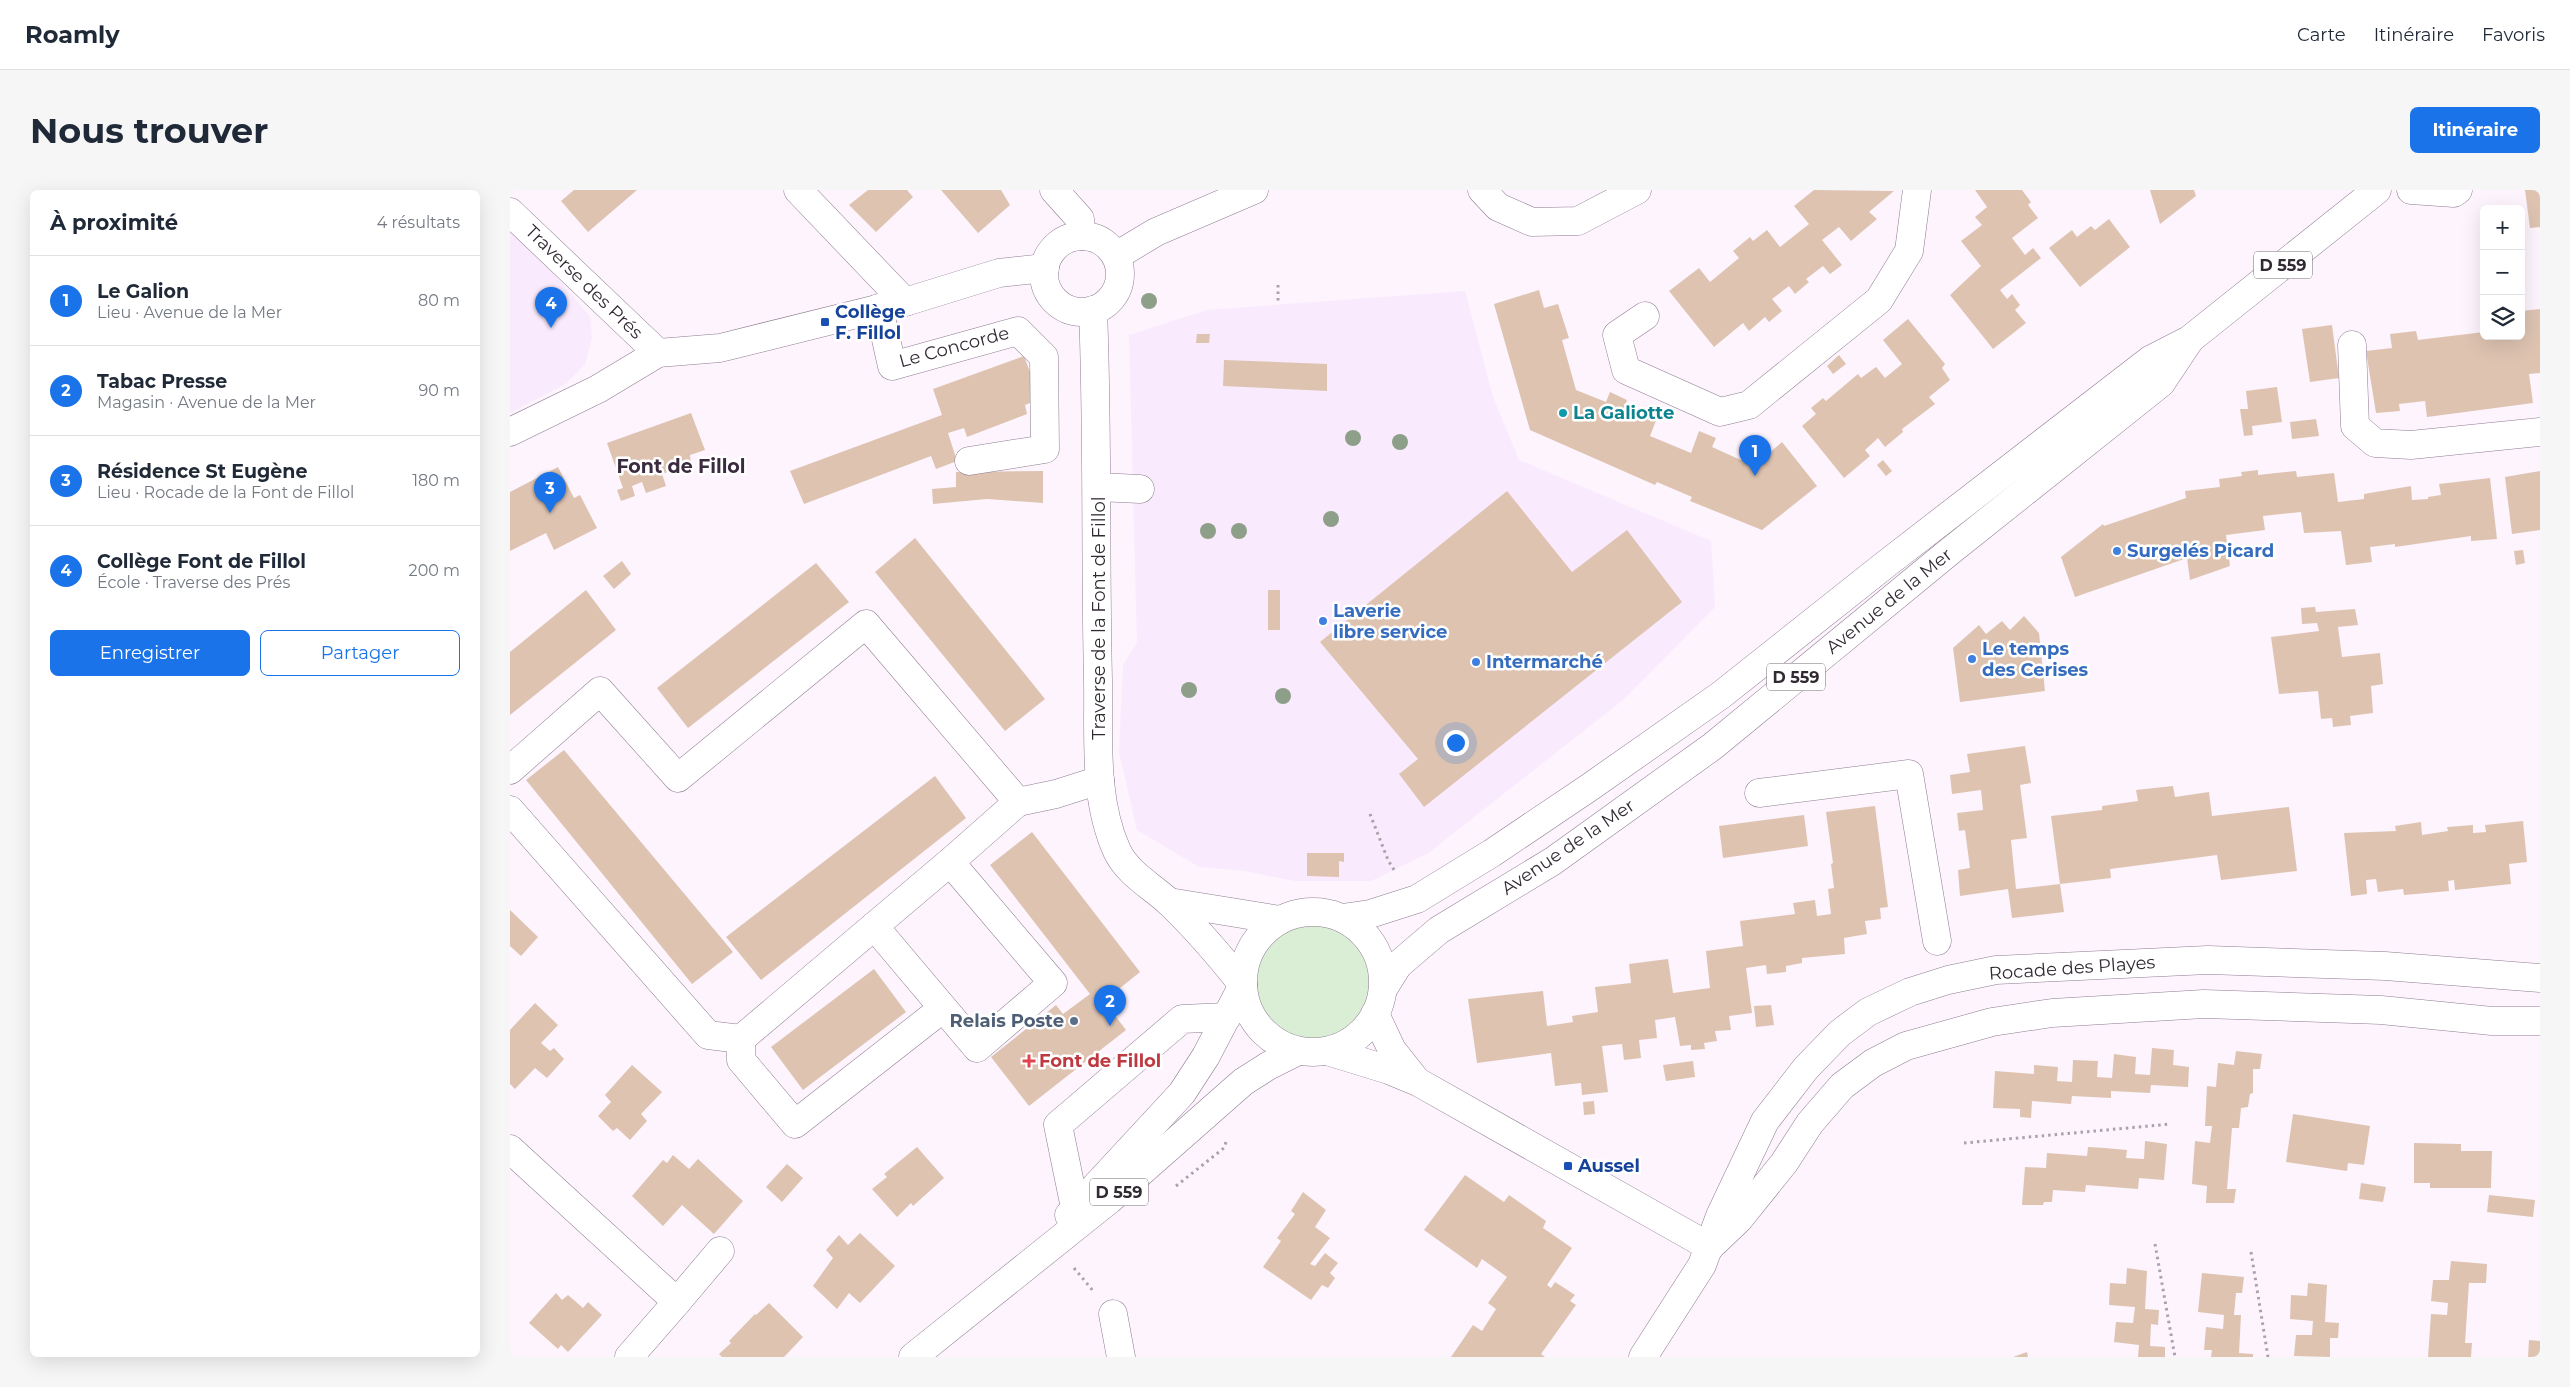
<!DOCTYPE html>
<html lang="fr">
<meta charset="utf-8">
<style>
body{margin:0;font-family:Montserrat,sans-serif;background:#f6f6f7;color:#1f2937}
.controls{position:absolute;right:15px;top:15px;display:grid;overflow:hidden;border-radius:8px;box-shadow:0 5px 20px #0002}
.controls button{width:45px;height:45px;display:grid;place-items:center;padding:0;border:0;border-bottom:1px solid #e0e1e3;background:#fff;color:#1f2937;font:25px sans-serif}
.you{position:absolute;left:945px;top:552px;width:18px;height:18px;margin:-12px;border:4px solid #fff;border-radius:50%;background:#1a73e8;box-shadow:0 0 0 8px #1a73e833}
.badge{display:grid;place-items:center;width:32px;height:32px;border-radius:50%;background:#1a73e8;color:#fff;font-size:16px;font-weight:700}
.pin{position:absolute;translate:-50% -41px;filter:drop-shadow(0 1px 2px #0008)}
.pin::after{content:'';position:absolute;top:26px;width:18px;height:15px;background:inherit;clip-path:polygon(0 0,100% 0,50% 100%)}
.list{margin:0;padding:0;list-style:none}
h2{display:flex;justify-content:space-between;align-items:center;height:65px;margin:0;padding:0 20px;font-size:21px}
h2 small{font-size:16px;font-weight:400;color:#747a83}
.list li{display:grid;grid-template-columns:32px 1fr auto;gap:15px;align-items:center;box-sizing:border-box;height:90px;padding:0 20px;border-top:1px solid #e0e1e3}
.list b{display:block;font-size:19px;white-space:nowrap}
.list p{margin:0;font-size:16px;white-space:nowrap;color:#747a83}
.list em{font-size:16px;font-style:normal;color:#747a83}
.actions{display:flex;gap:10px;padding:15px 20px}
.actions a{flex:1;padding:11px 0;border:1px solid #1a73e8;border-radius:8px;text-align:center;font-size:18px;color:#1a73e8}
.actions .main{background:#1a73e8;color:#fff}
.icon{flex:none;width:28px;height:28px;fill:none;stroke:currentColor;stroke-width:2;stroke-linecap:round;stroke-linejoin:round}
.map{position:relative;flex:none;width:2030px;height:1167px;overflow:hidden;border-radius:8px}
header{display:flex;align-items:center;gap:30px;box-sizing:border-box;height:70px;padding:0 25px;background:#fff;border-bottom:1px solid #e0e1e3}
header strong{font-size:24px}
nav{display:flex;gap:28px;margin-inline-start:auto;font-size:18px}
.intro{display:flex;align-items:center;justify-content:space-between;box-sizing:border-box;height:120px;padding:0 30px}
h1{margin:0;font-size:35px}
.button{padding:12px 22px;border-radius:8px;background:#1a73e8;color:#fff;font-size:18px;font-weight:700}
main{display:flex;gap:30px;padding:0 30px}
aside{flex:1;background:#fff;border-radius:8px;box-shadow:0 5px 20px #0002}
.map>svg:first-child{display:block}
</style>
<header>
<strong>Roamly</strong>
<nav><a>Carte</a><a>Itinéraire</a><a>Favoris</a></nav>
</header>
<div class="intro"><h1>Nous trouver</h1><a class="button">Itinéraire</a></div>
<main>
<aside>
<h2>À proximité<small>4 résultats</small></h2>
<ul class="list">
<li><span class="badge">1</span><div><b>Le Galion</b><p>Lieu · Avenue de la Mer</p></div><em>80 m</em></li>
<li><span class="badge">2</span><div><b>Tabac Presse</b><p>Magasin · Avenue de la Mer</p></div><em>90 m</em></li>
<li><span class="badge">3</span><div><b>Résidence St Eugène</b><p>Lieu · Rocade de la Font de Fillol</p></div><em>180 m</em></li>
<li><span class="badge">4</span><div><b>Collège Font de Fillol</b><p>École · Traverse des Prés</p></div><em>200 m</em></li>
</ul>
<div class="actions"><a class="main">Enregistrer</a><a>Partager</a></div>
</aside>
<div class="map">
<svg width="2030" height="1167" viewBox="0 0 2030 1167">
<rect width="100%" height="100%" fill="#fdf4fe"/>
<g fill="#faeafd">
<polygon points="0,41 47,87 80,127 82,148 75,174 57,193 0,223"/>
<polygon points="955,101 983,207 1009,270 1201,351 1205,417 1113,510 917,664 861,691 785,691 735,681 689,677 627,640 609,562 613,475 627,452 619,145 697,120"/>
</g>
<circle fill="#daeed6" cx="802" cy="792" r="69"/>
<g fill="#dec3b1">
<polygon points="64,0 127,0 78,42 51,11"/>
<polygon points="358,0 397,0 403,7 366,42 339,15"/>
<polygon points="431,0 491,0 500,15 468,43"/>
<polygon points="1304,0 1384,1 1359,22 1367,29 1341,51 1329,37 1312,50 1332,75 1320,84 1313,76 1296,89 1299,92 1285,104 1279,96 1262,109 1272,121 1259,132 1255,127 1239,141 1233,133 1204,157 1159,101 1189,78 1200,92 1229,68 1223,61 1240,47 1243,51 1257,40 1270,57 1299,34 1284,16"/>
<polygon points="1465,0 1512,0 1521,12 1518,15 1528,28 1502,48 1515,65 1523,58 1531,68 1490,100 1497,109 1502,104 1510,115 1505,120 1516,133 1483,159 1440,105 1471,76 1451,51 1472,35 1465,27 1477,17"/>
<polygon points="1640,0 1684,0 1686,6 1650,34"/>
<polygon points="2015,0 2030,0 2030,37 2020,38"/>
<polygon points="1599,29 1620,57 1570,97 1539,58 1562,40 1567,47 1581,36 1585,40"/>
<polygon points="1029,100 1034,118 1048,114 1059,148 1052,150 1066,200 1096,212 1100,202 1117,210 1112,224 1131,231 1134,223 1147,228 1140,246 1181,263 1189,241 1206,248 1202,257 1244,276 1272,252 1307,296 1252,340 1180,311 1182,307 1147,292 1145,295 1020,240 984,114"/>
<polygon points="2030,119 2030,183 2019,184 2023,213 1917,227 1915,211 1889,214 1890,221 1866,223 1856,161 1882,158 1880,144 1906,141 1908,150 1974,142 1974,146 2011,146 2011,121"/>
<polygon points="1398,129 1435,174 1432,178 1440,190 1419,207 1425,214 1392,239 1393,242 1375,257 1368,248 1355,260 1360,266 1334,288 1292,236 1306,224 1301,218 1313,208 1316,211 1348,184 1351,188 1366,177 1375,188 1392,174 1373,150"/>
<polygon points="1822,135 1829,188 1800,192 1792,139"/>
<polygon points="687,144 700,144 699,153 686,153"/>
<polygon points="1329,165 1336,174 1323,184 1317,176"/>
<polygon points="514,166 530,209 515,215 517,224 457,247 454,238 438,243 447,271 426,279 421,266 294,314 280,281 432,225 423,199"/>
<polygon points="714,170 817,174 817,201 713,196"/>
<polygon points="1767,197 1772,232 1742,236 1743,245 1734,246 1730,219 1738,219 1736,201"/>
<polygon points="181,223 195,260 180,265 181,274 152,284 156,296 136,303 132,292 122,296 125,306 111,311 107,300 113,298 97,253"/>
<polygon points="1806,229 1809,246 1782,249 1780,232"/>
<polygon points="1373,270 1382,281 1376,286 1367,275"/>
<polygon points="48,277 64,308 70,305 87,338 44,360 36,343 0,361 0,302"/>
<polygon points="1748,280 1748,285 1786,281 1787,287 1824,283 1828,312 1854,309 1854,304 1901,296 1902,310 1918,309 1918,307 1931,305 1929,294 1980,288 1987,349 1961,351 1961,346 1885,357 1885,354 1860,357 1862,372 1836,375 1831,341 1794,343 1791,322 1753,326 1755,340 1716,345 1720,376 1680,390 1677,368 1565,407 1551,367 1593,334 1594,336 1676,308 1675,301 1710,297 1709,289 1732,286 1731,282"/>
<polygon points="533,281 533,313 477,309 423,314 422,299 446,297 446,282"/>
<polygon points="2030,281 2030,340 2002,344 1995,287"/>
<polygon points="997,301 1062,382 1117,340 1172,412 914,617 889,584 908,569 810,452"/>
<polygon points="405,348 535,509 495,541 365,382"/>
<polygon points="2013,360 2015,373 2006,375 2004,361"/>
<polygon points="112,371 121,384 104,399 93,386"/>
<polygon points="306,373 339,412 178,538 147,498"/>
<polygon points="76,400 106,440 0,525 0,462"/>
<rect x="758" y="400" width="12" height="40"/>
<polygon points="1805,417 1806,422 1845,419 1848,435 1828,437 1832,467 1870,463 1873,494 1861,496 1863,523 1840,526 1841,535 1823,537 1822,528 1811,529 1808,501 1769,504 1761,447 1809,441 1807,433 1792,434 1791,418"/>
<polygon points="1514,426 1529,443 1535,501 1450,512 1443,458 1469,435 1476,444 1492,431 1500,440"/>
<polygon points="1515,556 1521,593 1510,595 1517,648 1501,650 1506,699 1550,694 1541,626 1592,620 1592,616 1628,611 1626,600 1663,596 1665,607 1699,602 1702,626 1779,617 1787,681 1711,690 1707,665 1600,679 1601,688 1550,694 1554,722 1502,728 1498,699 1450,706 1448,680 1460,678 1455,640 1449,641 1447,623 1473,620 1471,600 1442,604 1440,585 1460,582 1457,564"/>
<polygon points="54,560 223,762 182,794 16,590"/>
<polygon points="425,586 456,628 251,790 216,747"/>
<polygon points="1365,616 1378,717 1370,718 1371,729 1355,731 1357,744 1334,748 1335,764 1292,768 1292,773 1276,776 1276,782 1257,784 1256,775 1236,778 1242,823 1219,826 1221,840 1205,841 1207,851 1194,853 1195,859 1181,860 1181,855 1170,856 1165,827 1145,830 1147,848 1129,850 1131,868 1114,870 1112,854 1092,856 1098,902 1072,905 1071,893 1045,896 1041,863 967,873 958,809 1033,801 1037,836 1063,832 1062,826 1088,822 1085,797 1121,793 1119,774 1158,769 1163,803 1200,798 1196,761 1233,756 1230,731 1285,724 1283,713 1305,710 1307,726 1321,724 1318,699 1324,698 1321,674 1323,673 1316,622"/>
<polygon points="1294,625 1298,656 1213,668 1209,636"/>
<polygon points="2013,631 2017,672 1999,674 2001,694 1945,700 1944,690 1938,691 1939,701 1894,705 1893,699 1868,702 1866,689 1856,690 1857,704 1841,706 1834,643 1886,641 1885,636 1911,632 1912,645 1938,641 1937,637 1963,635 1963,643 1976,642 1975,635"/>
<polygon points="522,642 630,782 594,811 616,840 519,916 481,867 546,815 553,824 580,804 480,675"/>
<polygon points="797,663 834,663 834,672 829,671 829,687 797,686"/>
<polygon points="0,720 28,747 11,766 0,756"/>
<polygon points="364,779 396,822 293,900 261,857"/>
<polygon points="25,813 48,835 31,853 40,861 44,858 54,869 37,888 25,878 5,899 0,894 0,840"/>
<polygon points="1261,815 1264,835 1246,837 1244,816"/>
<polygon points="1642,858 1664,860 1663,875 1679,877 1678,897 1641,895 1640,903 1601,901 1601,908 1562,906 1561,914 1522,911 1521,928 1510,927 1510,919 1483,918 1485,881 1524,884 1524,875 1548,877 1547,891 1562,892 1563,870 1588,871 1587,887 1602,888 1604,864 1626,867 1625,884 1640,885"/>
<polygon points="1726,861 1752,864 1750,879 1743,879 1743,903 1740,904 1738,917 1731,918 1729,938 1722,938 1717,999 1726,999 1724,1013 1696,1013 1697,996 1682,994 1685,951 1700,953 1702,936 1695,936 1697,896 1706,897 1708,873 1724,875"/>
<polygon points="1183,871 1185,887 1156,891 1153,875"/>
<polygon points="122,875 152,902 131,924 137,931 120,950 107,938 103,941 88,926 101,912 95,905"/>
<polygon points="1084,911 1085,924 1074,925 1073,912"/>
<polygon points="1783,924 1860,936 1854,975 1838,973 1837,981 1776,972"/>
<polygon points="1635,951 1657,954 1654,990 1629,988 1628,999 1576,995 1575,1002 1543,1000 1542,1012 1534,1012 1533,1015 1512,1015 1515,977 1536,978 1537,963 1577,966 1578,957 1595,958 1617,960 1616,968 1634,969"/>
<polygon points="1904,953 1951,954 1951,961 1982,961 1981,998 1920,998 1920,993 1904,993"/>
<polygon points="407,957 434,988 403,1016 401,1013 387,1027 362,999 377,987 374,984"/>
<polygon points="163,965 179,979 188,969 233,1011 204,1044 172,1015 153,1036 122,1006 153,970 157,973"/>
<polygon points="277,974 293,988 272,1012 256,997"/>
<polygon points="955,985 994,1012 999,1005 1036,1031 1033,1038 1062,1058 1037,1095 1041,1098 1045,1092 1065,1105 1060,1111 1066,1115 1031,1164 1035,1167 941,1167 963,1135 972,1141 986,1119 978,1113 997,1087 972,1069 967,1078 914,1040"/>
<polygon points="1851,993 1876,997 1873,1012 1849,1009"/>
<polygon points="793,1002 816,1020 805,1037 820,1048 800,1074 805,1076 815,1063 828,1073 820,1083 825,1088 818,1098 812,1095 801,1110 753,1077 771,1051 767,1048 785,1024 781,1021"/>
<polygon points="1979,1005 2025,1010 2023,1027 1977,1022"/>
<polygon points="350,1043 385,1076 350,1113 339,1103 327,1119 303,1096 323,1068 316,1060 329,1045 338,1055"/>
<polygon points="1941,1071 1977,1074 1976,1093 1959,1093 1955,1153 1962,1153 1961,1167 1918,1167 1921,1124 1937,1125 1938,1113 1921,1111 1923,1090 1939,1090"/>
<polygon points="1617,1078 1637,1081 1635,1119 1649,1120 1648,1135 1641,1134 1640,1156 1655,1157 1655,1167 1628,1167 1629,1155 1604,1152 1606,1132 1623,1133 1625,1117 1599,1115 1600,1093 1616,1094"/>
<polygon points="1692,1083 1734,1087 1732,1103 1726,1103 1724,1125 1731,1125 1729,1163 1743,1164 1743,1167 1701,1167 1702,1160 1694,1160 1696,1137 1713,1139 1714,1125 1688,1122"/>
<polygon points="1798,1093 1817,1095 1815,1132 1829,1133 1828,1148 1820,1148 1820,1167 1784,1166 1786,1145 1802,1145 1803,1131 1780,1129 1781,1105 1797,1106"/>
<polygon points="46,1103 52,1110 58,1105 73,1118 78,1112 92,1125 58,1162 51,1155 48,1159 19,1133"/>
<polygon points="259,1113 293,1147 274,1167 212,1167 209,1164 221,1153 219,1151 245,1124 246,1125"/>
<polygon points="2019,1150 2030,1151 2030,1167 2018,1167"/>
<polygon points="1517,1162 1518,1167 1503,1167"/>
</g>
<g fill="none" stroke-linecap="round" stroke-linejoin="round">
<g stroke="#8f7c92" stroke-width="29">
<g id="minor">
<polyline points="288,0 395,112"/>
<polyline points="544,0 570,29 571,46"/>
<polyline points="972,0 988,17 1022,32 1068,31 1127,0"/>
<polyline points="1901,0 1944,3 1948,0"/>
<polyline points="0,22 148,163"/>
<circle cx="572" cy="84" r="38"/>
<polyline points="606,66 646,42 744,0"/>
<polyline points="369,118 382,176 508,141 534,167 535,259 459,271"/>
<path d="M583,120C588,243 585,367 588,490C589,546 583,608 607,661C618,684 643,697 660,713C687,739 710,766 733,795"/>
<polyline points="1135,126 1107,145 1116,180 1210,222 1239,215 1369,110 1399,61 1407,0"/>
<polyline points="1842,155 1845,236 1865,253 1901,255 2030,242"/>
<polyline points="0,242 88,199 148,163 210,158 395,112 489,83 535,78"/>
<polyline points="588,297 630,299"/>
<polyline points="0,580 90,501 168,588 356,434 508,612 546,604 590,590"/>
<polyline points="1249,603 1399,584 1427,751"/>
<polyline points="0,620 198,845 231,849 440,672 543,793 467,858 364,736"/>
<polyline points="440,672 508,612"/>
<polyline points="659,712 770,730"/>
<polyline points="865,824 882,860 905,889"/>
<polyline points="231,849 231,870 285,934 432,819"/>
<polyline points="817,861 879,880 908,892 1200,1057"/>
<polyline points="0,959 167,1112 119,1167"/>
<polyline points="565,1018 548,935 672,829 717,827"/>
<polyline points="1205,1052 1229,1029 1274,973 1300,933 1332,896 1363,873 1396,856 1482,832 1542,823 1694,814 1871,820 1982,831 2030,831"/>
<polyline points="167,1112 210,1061"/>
<polyline points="603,1124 611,1167"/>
<polyline points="1133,1167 1192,1075 1210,1026 1255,931 1296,878 1330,843 1358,822 1400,802 1438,790 1486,780 1698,770 1875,776 2030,788"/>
</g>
</g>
<g stroke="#8f7c92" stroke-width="29">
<g id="major">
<circle cx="803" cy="792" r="70"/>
<polyline points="832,728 860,724 907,709 982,663 1080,597 1211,505 1376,374 1640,170 1679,150 1867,0"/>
<polyline points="873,799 888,775 929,740 1043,671 1203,556 1439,362 1651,193 1679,151"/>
<polyline points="559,1025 672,903 696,866 733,795"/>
<polyline points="403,1167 599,1010 733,892 758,876 788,861"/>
</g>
</g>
<g stroke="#aaa1ab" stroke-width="3" stroke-dasharray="2.5 4" stroke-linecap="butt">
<polyline points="768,95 768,114"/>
<polyline points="860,624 878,670 886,683"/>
<polyline points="1454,953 1661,934"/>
<polyline points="666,996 714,958 717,949"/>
<polyline points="1645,1054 1665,1167"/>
<polyline points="1741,1062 1758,1167"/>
<polyline points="564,1078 584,1102"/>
</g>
<use href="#minor" stroke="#fff" stroke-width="28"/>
<use href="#major" stroke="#fff" stroke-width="28"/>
</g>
<g fill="#8d9f88">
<circle cx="639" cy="111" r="8"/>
<circle cx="843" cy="248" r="8"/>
<circle cx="890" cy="252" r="8"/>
<circle cx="821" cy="329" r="8"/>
<circle cx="698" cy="341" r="8"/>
<circle cx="729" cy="341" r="8"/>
<circle cx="679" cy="500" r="8"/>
<circle cx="773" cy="506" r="8"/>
</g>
<g fill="#1a4fb4" stroke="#fff" stroke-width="2">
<rect x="310" y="127" width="10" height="10" rx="2.5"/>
<rect x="1053" y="971" width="10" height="10" rx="2.5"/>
</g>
<circle fill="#0f9aa8" stroke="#fff" stroke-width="2" cx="1053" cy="223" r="5"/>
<g fill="#3f7fe0" stroke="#fff" stroke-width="2">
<circle cx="1607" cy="361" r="5"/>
<circle cx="813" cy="431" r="5"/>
<circle cx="1462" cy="469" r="5"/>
<circle cx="966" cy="472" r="5"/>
</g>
<circle fill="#5c6f8a" stroke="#fff" stroke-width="2" cx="564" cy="831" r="5"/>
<path fill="#e0444e" stroke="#fff" stroke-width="2" d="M516.5 863.5h5v5h5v5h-5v5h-5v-5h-5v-5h5z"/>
<g text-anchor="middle" stroke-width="5" stroke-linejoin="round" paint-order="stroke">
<g fill="#fff" stroke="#706a70" stroke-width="1">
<rect x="1744" y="61.5" width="58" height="27" rx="4"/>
<rect x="1257" y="473.5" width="58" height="27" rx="4"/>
<rect x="580" y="988.5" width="58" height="27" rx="4"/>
</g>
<g font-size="16" font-weight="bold" fill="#322a33">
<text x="1773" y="81">D 559</text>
<text x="1286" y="493">D 559</text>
<text x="609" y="1008">D 559</text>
</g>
<g font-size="18" fill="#322a33" stroke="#fff">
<text transform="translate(74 92) rotate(44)" y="6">Traverse des Prés</text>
<text transform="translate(444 157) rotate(-15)" y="6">Le Concorde</text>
<text transform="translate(1379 411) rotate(-39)" y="6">Avenue de la Mer</text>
<text transform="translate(589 428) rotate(-90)" y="6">Traverse de la Font de Fillol</text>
<text transform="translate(1058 657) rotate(-34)" y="6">Avenue de la Mer</text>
<text transform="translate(1562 778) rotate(-4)" y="6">Rocade des Playes</text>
</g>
<g font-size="18" font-weight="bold" fill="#164399" stroke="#fff" text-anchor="start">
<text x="325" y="128">Collège<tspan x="325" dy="21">F. Fillol</tspan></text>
<text x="1068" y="982">Aussel</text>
</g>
<g font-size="18" font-weight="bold" fill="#0d838f" stroke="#fff" text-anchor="start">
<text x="1063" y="229">La Galiotte</text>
</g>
<g font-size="18" font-weight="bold" fill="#366cbe" stroke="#fff" text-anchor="start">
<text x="1617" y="367">Surgelés Picard</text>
<text x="823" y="427">Laverie<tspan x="823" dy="21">libre service</tspan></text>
<text x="1472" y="465">Le temps<tspan x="1472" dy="21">des Cerises</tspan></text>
<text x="976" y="478">Intermarché</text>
</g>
<g font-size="18" font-weight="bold" fill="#4e5e75" stroke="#fff" text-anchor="end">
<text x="554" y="837">Relais Poste</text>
</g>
<g font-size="18" font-weight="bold" fill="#be3a42" stroke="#fff" text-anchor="start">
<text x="529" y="877">Font de Fillol</text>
</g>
<g font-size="19" font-weight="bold" fill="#3b2b3e" stroke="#fff">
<text x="171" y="283">Font de Fillol</text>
</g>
</g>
</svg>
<div class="controls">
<button>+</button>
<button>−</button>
<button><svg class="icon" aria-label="layers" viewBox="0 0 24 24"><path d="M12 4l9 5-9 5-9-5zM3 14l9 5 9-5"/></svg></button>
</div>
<div class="you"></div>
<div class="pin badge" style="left:1245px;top:286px">1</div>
<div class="pin badge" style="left:600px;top:836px">2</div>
<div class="pin badge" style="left:40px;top:323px">3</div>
<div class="pin badge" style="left:41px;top:138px">4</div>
</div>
</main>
